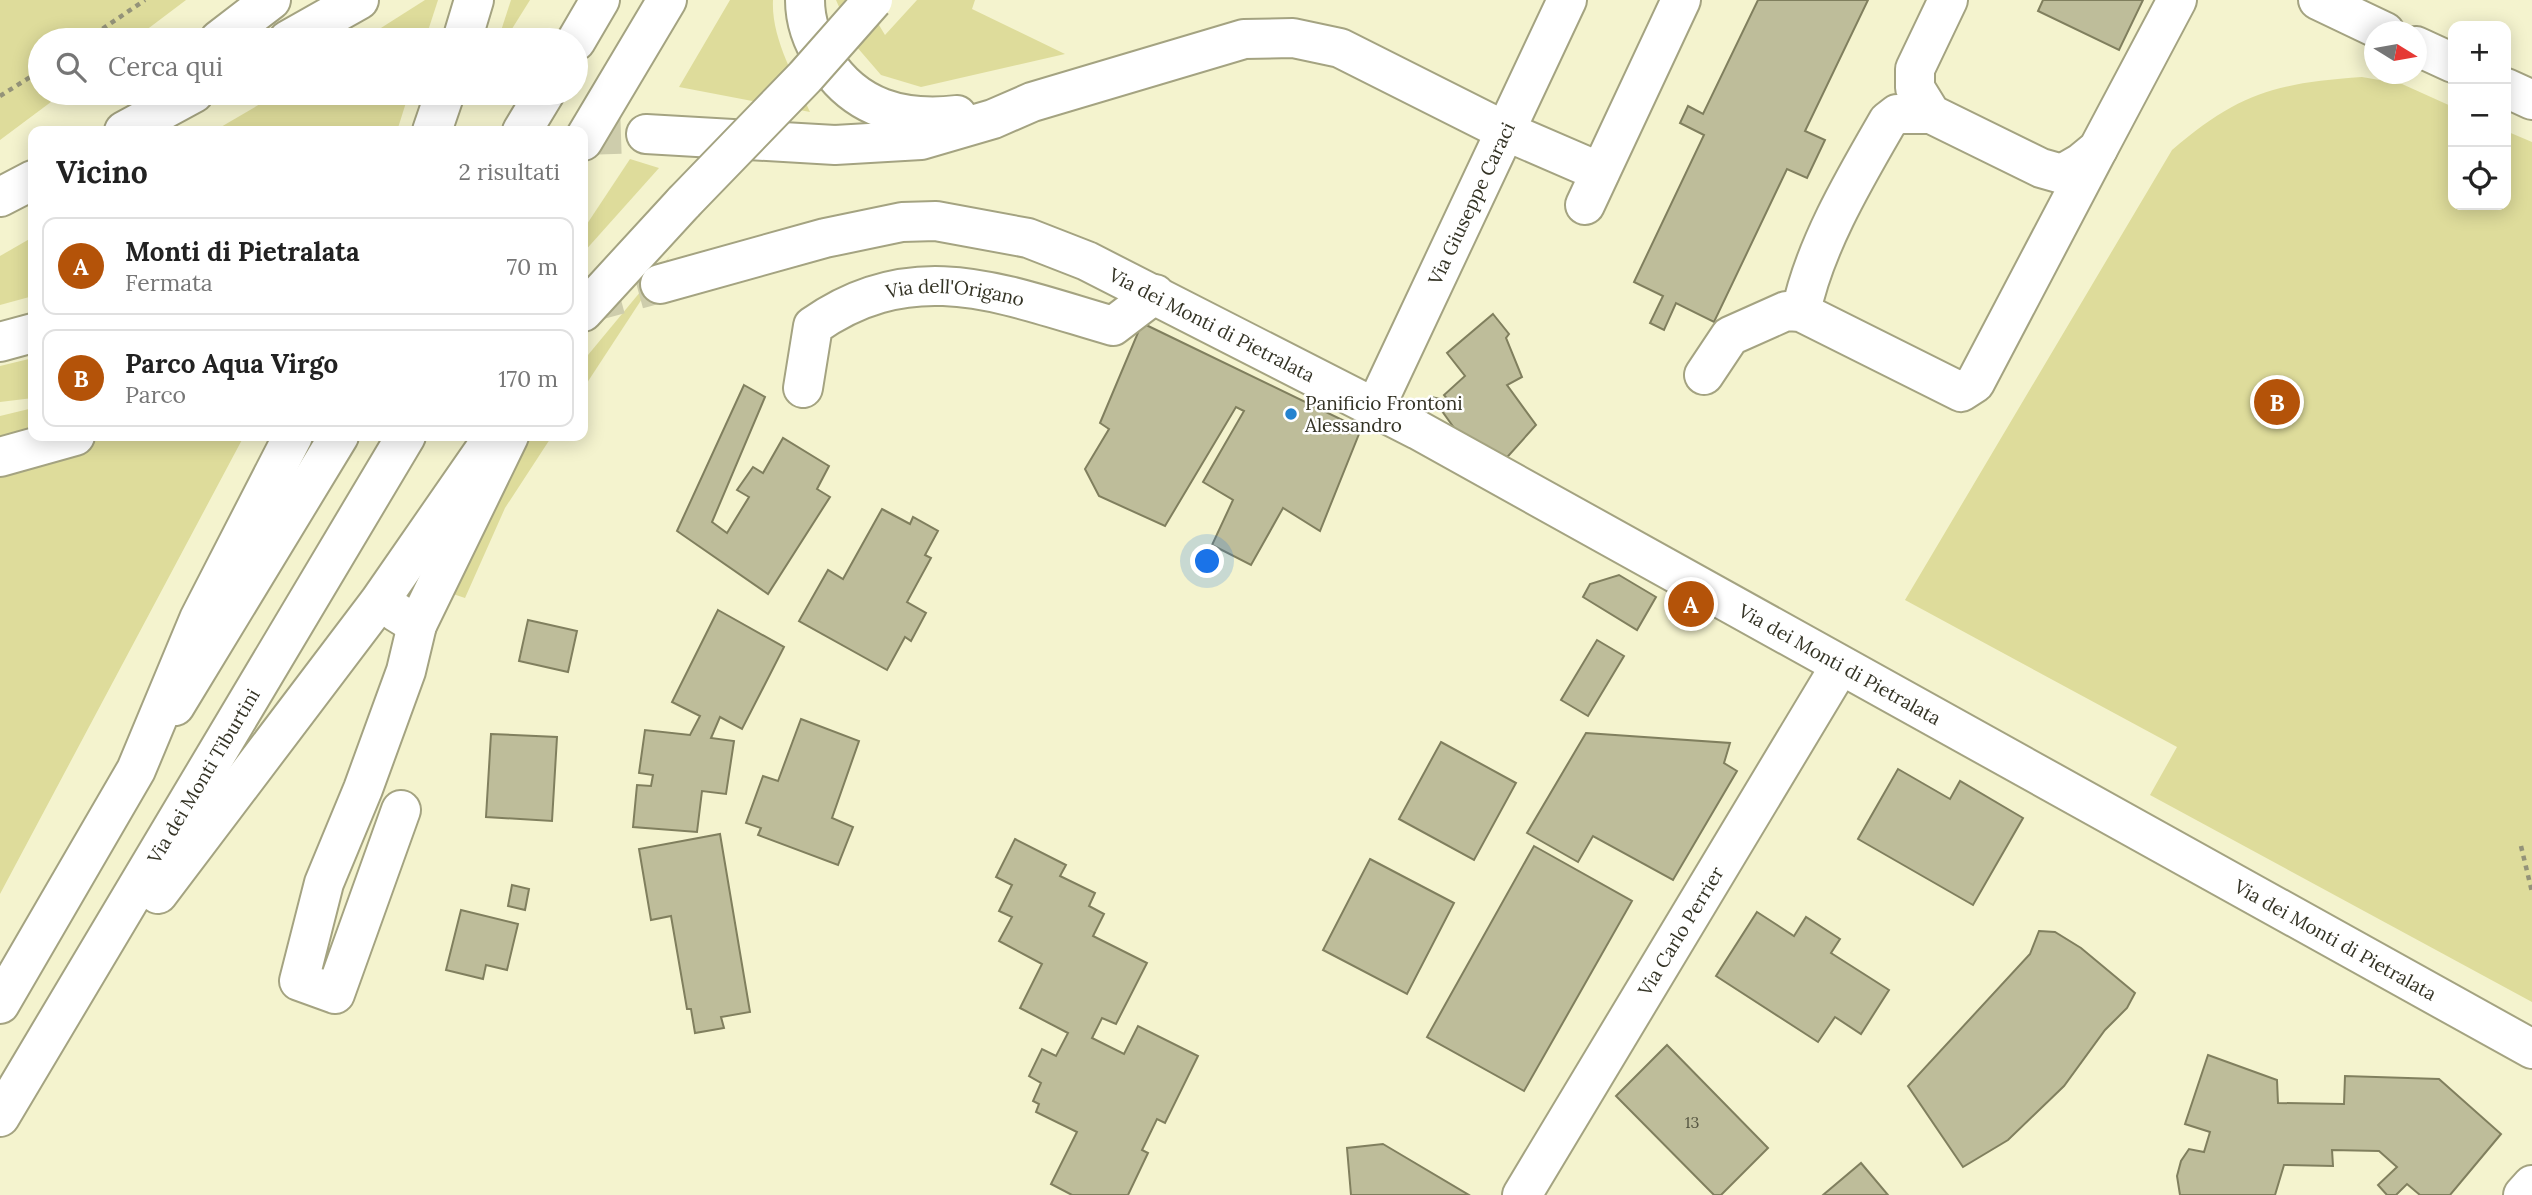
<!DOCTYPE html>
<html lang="it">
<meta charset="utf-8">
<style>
body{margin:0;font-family:Lora,serif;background:#f2f2f2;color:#222}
.controls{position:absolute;right:21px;top:21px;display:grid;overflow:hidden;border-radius:14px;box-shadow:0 4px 18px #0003}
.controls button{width:63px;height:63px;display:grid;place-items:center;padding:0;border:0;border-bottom:2px solid #e0e0e0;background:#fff;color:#222;font:35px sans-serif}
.compass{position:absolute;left:2364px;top:21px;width:63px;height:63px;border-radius:50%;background:#fff;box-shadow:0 4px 18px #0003;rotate:101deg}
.you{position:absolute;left:1208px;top:562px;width:24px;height:24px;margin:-18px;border:5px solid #fff;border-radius:50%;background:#1a73e8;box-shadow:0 0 0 10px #1a73e833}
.badge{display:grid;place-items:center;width:46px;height:46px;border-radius:50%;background:#b45309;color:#fff;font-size:23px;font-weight:700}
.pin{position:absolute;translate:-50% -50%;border:4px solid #fff;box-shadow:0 2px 7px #0006}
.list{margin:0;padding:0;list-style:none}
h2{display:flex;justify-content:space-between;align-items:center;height:91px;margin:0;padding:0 28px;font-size:30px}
h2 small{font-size:23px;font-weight:400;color:#767676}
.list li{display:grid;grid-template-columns:46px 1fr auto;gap:21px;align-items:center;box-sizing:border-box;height:98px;margin:0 14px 14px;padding:0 14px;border:2px solid #e0e0e0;border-radius:14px}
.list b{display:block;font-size:26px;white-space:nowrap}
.list p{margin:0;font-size:23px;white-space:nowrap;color:#767676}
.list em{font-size:23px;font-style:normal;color:#767676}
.icon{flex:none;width:38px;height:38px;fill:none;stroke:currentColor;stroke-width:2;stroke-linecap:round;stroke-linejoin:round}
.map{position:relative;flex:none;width:2532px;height:1195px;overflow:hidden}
.search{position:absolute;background:#fff;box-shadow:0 4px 18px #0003;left:28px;top:28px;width:560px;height:77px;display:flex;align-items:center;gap:18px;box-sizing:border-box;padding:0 24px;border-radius:38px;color:#767676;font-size:26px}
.panel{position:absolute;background:#fff;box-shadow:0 4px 18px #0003;left:28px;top:126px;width:560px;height:315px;border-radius:14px}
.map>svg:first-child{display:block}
</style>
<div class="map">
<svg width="2532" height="1195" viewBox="0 0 2532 1195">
<rect width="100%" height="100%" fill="#f4f3ce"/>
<g fill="#dedc9b">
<polygon points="0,0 186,0 133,40 40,40 40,93 63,93 0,140"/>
<polygon points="425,0 438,0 425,40 362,40"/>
<polygon points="511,0 530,0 505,40 498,40"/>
<path d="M730,0H773C771,38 795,78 810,112L679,87Z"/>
<polygon points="836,0 864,0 885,35 917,0 975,0 972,9 1065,54 921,87 881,75 856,46"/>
<path d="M2362,77L2402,84L2453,107V205H2506V131L2532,142V1002L2150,795L2177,747L1905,600L2172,150C2238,93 2276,83 2362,77Z"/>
<polygon points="279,93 409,93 397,131 214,131"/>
<polygon points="630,159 659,168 583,253 583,230"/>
<polygon points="33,237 33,296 0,305 0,256"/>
<polygon points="670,256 583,389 583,361"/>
<polygon points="33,358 33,398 0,402 0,366"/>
<polygon points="33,408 33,436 244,436 0,894 0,416"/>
<polygon points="531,436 552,436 505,508 465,598 447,592 514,460"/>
</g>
<g fill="#bebd9a" stroke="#807f5e" stroke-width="2">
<polygon points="1758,0 1868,0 1805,131 1825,140 1807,178 1787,169 1714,322 1676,303 1664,330 1650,323 1663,296 1634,282 1704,135 1680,123 1688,106 1703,114"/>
<polygon points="2043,0 2143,0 2119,50 2038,11"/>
<polygon points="1493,314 1509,334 1506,338 1522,377 1507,385 1536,425 1501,464 1467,446 1432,397 1449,401 1444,395 1465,376 1447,353"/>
<polygon points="1142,323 1361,429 1320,531 1283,508 1251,565 1212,545 1233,500 1203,482 1244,411 1236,407 1165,526 1099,496 1085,469 1109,429 1100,423"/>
<polygon points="744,385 765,397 712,522 727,533 749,497 737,490 753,467 763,473 783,438 829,466 817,489 830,497 768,594 677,531"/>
<polygon points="882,509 910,524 913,517 938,531 925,555 931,558 907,602 926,613 911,641 905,637 887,670 799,621 828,570 843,579"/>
<polygon points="1619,575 1656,597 1637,630 1583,597 1590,584"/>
<polygon points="718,610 784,647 742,729 720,717 711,738 734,741 726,794 702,791 697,832 633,827 637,785 651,786 653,775 639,773 645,730 690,735 700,716 672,702"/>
<polygon points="528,620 577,631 568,672 519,661"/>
<polygon points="1597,640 1624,656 1588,716 1561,700"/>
<polygon points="801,719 859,741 832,818 853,827 838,865 758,835 761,828 746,823 763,776 778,781"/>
<polygon points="1586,733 1730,743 1724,763 1737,771 1673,880 1593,836 1578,862 1527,833"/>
<polygon points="491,734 557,737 552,821 486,817"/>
<polygon points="1441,742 1516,783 1474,860 1399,819"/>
<polygon points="1898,769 1950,799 1960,781 2023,818 1973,905 1858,839"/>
<polygon points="720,834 750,1012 721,1017 724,1028 695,1033 691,1009 687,1009 671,916 651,920 639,849"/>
<polygon points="1015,839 1066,865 1060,876 1095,893 1089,906 1104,914 1093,936 1147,963 1116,1024 1102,1018 1092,1038 1124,1054 1138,1026 1198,1056 1165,1123 1157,1119 1142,1150 1148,1153 1128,1195 1072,1195 1051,1184 1077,1132 1036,1112 1039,1104 1033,1101 1041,1083 1029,1076 1042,1049 1056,1056 1068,1033 1020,1008 1042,964 999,941 1012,917 999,911 1012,885 996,877"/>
<polygon points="1534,846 1632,901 1524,1091 1427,1037"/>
<polygon points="1370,859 1454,903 1407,994 1323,950"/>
<polygon points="512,885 529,889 525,910 508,906"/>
<polygon points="461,910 518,924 507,970 486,965 483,979 446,970"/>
<polygon points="1757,912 1794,936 1806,917 1840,939 1831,953 1889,990 1861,1034 1835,1017 1818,1042 1716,976"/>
<polygon points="2039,931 2055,932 2081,948 2135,993 2127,1008 2105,1030 2064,1086 2008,1140 1963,1167 1908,1086 2030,954"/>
<polygon points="1667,1045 1768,1148 1721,1195 1714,1195 1616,1096"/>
<polygon points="2208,1055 2277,1080 2278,1103 2344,1104 2345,1076 2439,1079 2501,1134 2450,1195 2420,1195 2407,1184 2396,1195 2387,1195 2378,1185 2397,1167 2379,1151 2332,1150 2333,1166 2284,1165 2275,1195 2180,1195 2177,1176 2181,1161 2189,1149 2204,1152 2210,1132 2185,1124"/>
<polygon points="1383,1144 1469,1195 1351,1195 1347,1148"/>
<polygon points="1861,1163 1888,1195 1823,1195"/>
</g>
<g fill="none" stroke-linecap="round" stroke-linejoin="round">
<g stroke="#cecdac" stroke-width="38" stroke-dasharray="38 19" stroke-linecap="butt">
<polyline points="583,136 646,134"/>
<polyline points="583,305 660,284"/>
</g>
<g stroke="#a4a381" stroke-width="42">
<g id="minor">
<path d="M805,0C805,22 813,43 825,61C856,109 903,121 957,115"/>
<polyline points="1948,0 1915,69 1915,88 1931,114 2041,168 2062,174 2081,163 2098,149 2177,0"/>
<polyline points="2318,0 2385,32"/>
<polyline points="219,40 271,0"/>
<polyline points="288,40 359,0"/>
<polyline points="576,41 600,0"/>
<polyline points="2416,46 2453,63"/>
<polyline points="2506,88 2532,100"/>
<polyline points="124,131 194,93"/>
<polyline points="522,131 545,93"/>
<polyline points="646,134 835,145 921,140 993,119 1032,102 1244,39 1293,38 1340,48 1503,130 1600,172"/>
<polyline points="0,197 33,180"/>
<polyline points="1585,205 1681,0"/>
<path id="s1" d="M660,284L825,238L902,222L936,221L1028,238L1087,261L1418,430L2532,1049"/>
<path d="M1801,312C1814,247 1855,178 1888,121L1897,114H1931"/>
<polyline points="0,342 33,333"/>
<polyline points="1704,375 1730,336 1786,311 1801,312 1961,392 1975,383 2098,149"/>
<path id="s2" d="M803,388L813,326C915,254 1005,295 1113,326L1155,294"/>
<path id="s3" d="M1375,408L1567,0"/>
<polyline points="0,457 75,436"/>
<polyline points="396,612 417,625 509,436"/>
<polyline points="175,706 339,436"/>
<polyline points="401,810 335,994 299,981 324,883 363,789 406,671 417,625"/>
<path id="s4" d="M1522,1195L1840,666"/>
<polyline points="2523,1195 2532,1185"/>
</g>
</g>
<g stroke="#a4a381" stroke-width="42">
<g id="major">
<polyline points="462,40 474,0"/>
<polyline points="432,131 445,93"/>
<polyline points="583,141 667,0"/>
<polyline points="583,312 684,202"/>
<polyline points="158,894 379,602 494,436"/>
<polyline points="0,1004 136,770 199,619 293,436"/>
<path id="s5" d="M0,1117L406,436"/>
</g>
</g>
<g stroke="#949379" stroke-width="4.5" stroke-dasharray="5 5" stroke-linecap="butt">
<polyline points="86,40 145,0"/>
<polyline points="0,96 40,71"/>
<polyline points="2521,846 2532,892"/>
</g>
<use href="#minor" stroke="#fff" stroke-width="38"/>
<use href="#major" stroke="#fff" stroke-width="38"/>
<g stroke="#a4a381" stroke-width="42" stroke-linecap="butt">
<polyline id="major-bridge" points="684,202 805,77 873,0"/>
</g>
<use href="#major-bridge" stroke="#fff" stroke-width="38"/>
</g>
<circle fill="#2483cf" stroke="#fff" stroke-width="2.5" cx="1291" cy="414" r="7"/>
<g text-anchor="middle" stroke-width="5" stroke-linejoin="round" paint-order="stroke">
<g font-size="16" fill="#565642">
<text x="1692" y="1128">13</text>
</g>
<g font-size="19" fill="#343325" stroke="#fff">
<text dy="7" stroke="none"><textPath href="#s3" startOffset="226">Via Giuseppe Caraci</textPath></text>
<text dy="7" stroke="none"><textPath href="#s2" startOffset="214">Via dell'Origano</textPath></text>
<text dy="7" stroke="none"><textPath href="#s1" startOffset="581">Via dei Monti di Pietralata</textPath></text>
<text dy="7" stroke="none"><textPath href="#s1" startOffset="1295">Via dei Monti di Pietralata</textPath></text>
<text dy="7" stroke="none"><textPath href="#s5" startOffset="397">Via dei Monti Tiburtini</textPath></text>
<text dy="7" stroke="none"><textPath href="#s4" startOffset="308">Via Carlo Perrier</textPath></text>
<text dy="7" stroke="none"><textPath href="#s1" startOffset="1862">Via dei Monti di Pietralata</textPath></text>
</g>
<g font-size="19" fill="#343325" stroke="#fff" text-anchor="start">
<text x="1305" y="410">Panificio Frontoni<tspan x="1305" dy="22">Alessandro</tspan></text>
</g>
</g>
</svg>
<div class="controls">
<button>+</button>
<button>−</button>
<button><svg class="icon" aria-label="locate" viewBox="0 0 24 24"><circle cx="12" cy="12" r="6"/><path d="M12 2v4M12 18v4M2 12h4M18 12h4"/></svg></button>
</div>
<svg class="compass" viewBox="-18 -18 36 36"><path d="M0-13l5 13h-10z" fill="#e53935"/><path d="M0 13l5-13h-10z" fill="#767676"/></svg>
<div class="you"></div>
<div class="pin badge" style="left:1691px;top:604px">A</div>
<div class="pin badge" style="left:2277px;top:402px">B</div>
<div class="search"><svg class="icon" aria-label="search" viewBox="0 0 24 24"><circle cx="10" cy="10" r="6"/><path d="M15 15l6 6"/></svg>Cerca qui</div>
<section class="panel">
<h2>Vicino<small>2 risultati</small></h2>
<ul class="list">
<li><span class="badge">A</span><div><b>Monti di Pietralata</b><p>Fermata</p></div><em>70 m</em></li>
<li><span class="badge">B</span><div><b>Parco Aqua Virgo</b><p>Parco</p></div><em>170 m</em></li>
</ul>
</section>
</div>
